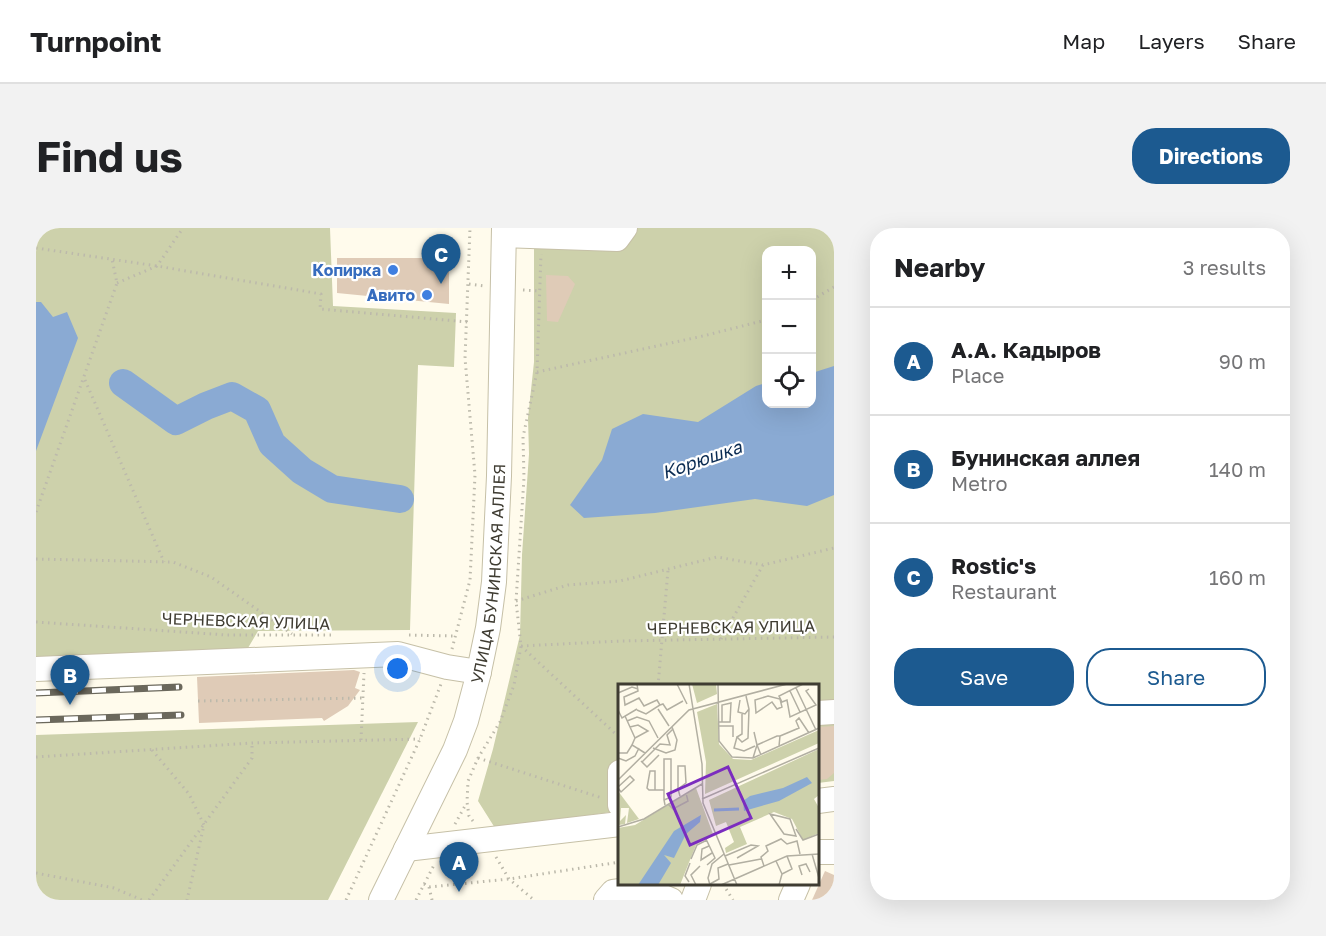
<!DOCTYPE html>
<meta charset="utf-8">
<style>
body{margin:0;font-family:"Golos Text",sans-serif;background:#f2f2f2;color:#202124}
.controls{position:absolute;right:18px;top:18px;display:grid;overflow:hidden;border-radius:12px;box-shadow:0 6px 24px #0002}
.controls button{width:54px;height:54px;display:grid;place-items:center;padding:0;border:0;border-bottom:2px solid #e0e0e0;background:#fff;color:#202124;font:30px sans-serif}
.you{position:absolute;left:362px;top:441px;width:21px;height:21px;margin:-15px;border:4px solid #fff;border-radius:50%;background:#1a73e8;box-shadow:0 0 0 9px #1a73e833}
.badge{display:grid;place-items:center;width:39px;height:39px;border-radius:50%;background:#1c5a90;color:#fff;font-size:20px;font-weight:700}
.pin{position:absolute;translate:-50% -50px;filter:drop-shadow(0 2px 3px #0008)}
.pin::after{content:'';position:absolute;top:32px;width:21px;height:18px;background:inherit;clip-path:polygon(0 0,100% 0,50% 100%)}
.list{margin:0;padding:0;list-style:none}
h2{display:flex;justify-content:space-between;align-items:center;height:78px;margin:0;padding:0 24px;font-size:26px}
h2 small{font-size:20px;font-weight:400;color:#757577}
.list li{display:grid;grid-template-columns:39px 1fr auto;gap:18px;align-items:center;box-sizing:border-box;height:108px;padding:0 24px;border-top:2px solid #e0e0e0}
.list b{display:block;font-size:22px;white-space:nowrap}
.list p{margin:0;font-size:20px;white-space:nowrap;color:#757577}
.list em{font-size:20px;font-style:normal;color:#757577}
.actions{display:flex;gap:12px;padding:18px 24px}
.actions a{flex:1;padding:14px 0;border:2px solid #1c5a90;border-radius:24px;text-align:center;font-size:21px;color:#1c5a90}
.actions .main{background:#1c5a90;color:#fff}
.icon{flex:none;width:33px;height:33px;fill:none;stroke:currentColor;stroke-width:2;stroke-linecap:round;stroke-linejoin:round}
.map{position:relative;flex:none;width:798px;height:672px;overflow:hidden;border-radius:24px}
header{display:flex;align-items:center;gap:36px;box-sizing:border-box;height:84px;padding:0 30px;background:#fff;border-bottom:2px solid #e0e0e0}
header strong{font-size:28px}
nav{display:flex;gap:33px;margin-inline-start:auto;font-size:21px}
.intro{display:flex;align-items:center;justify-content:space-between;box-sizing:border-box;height:144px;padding:0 36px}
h1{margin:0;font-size:42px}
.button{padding:15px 27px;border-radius:24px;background:#1c5a90;color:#fff;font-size:21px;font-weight:700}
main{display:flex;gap:36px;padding:0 36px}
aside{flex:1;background:#fff;border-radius:24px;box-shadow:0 6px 24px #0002}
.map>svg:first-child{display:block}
</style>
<header>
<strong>Turnpoint</strong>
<nav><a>Map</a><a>Layers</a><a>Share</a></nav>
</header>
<div class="intro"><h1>Find us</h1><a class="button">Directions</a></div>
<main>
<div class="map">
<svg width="798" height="672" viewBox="0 0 798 672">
<rect width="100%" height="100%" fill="#fffbec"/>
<g fill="#cdd1ab" fill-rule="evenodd">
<polygon points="0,0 294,0 297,78 420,85 418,139 382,137 374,402 222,403 209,425 0,429"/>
<path d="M599,0H798V553L782,555V458H584L583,583L459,600L442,573L457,521L484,407L486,327L493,226L492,190L498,134V12ZM730,22H776V176H730Z"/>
<polygon points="382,494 292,672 0,672 0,507"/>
</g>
<g fill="#8aaad3">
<polygon points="0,74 5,74 17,89 31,84 42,110 0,223"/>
<polygon points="798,138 798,267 771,278 719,271 619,285 548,290 534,277 566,232 576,201 607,186 662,194 720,158 730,155 730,176 776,176 776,145"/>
</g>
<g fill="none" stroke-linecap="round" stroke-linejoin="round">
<polyline stroke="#8aaad3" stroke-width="28" points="87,155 140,193 170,178 196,168 221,182 236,216 266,243 296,261 364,271"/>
</g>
<g fill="#dfcbb7">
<polygon points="301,30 413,30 413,76 301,65"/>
<polygon points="510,47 532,48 539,56 522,94 511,93"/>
<polygon points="318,442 324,444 319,460 324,462 312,478 288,493 286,490 163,495 161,449"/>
<polygon points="798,498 798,545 791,551 782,552 782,499"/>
<polygon points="789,643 798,647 798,672 776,672"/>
</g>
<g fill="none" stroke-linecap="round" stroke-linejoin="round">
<g stroke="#c6c0a7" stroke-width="26">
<g id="minor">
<polyline points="468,7 581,11 589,0"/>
<polyline points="0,441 362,426 411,439 443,444"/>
<polyline points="782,485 798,484"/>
<polyline points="584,544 584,577"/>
<polyline points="782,573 798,571"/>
<polyline points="370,621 584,596"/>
<polyline points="782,624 798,624"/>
<path id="s1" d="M345,672L419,522L430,493L442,448L452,400L458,354L463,248L468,0"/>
<polyline points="570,672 577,664 606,660 635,672"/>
<polyline points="657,672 663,656"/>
<polyline points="755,672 762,656"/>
</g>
</g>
<g stroke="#bcb9ab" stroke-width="3" stroke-dasharray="1.5 4.5" stroke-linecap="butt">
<polyline points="0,20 121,38 285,66 284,81 432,94"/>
<polyline points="81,55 121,38 147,0"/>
<polyline points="433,56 448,58"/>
<polyline points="487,62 503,63"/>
<polyline points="776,72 798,59"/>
<polyline points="501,144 667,108 730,92"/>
<polyline points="49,152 128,334"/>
<polyline points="0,284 81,55 76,31"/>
<polyline points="0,331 137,334 175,349 256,406"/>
<polyline points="480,373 532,357 584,353 681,329 727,337 798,320"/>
<polyline points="0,394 191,407 295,407"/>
<polyline points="373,407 420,408"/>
<polyline points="685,411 727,337"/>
<polyline points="485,418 585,413 798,409"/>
<polyline points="485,418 584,510"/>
<polyline points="416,421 434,352 439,247 429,130 434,0"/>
<polyline points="622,458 632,342"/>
<polyline points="162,473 327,470"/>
<polyline points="325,512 328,445"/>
<polyline points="116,522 153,566 168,597 151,672"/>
<polyline points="0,529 216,515 384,511"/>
<polyline points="442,530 566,570"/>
<polyline points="437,593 433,588 431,574 432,553 442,530 464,494 478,457 485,418 480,373 488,250 487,209 501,144 505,26"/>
<polyline points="419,596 430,576"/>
<polyline points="460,629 473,651 498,672"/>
<polyline points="0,645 78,660 106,672"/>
<polyline points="388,656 393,659 473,651 584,634"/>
<polyline points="687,656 697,672"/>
<polyline points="393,659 396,672"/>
<polyline points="113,672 216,530 216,515"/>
<polyline points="310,672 384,511 405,456"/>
<polyline points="380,672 398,637"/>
</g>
<use href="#minor" stroke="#fff" stroke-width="24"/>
<g stroke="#6b685c" stroke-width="7">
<g id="rail">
<polyline points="0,465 143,459"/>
<polyline points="0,492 145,487"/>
</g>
</g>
<use href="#rail" stroke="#fff" stroke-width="4.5" stroke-dasharray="14" stroke-linecap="butt"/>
</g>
<g fill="#3f7fe0" stroke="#fff" stroke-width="2">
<circle cx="357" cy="42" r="6"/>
<circle cx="391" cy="67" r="6"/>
</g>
<g text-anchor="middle" stroke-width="4.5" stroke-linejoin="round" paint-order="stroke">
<g font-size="16" font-weight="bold" fill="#366cbe" stroke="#fff" text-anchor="end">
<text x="345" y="48">Копирка</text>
<text x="379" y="73">Авито</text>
</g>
<g font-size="16" fill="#3f3c32" stroke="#fff">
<text dy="6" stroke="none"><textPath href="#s1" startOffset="348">УЛИЦА БУНИНСКАЯ АЛЛЕЯ</textPath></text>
<text transform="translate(210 393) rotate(2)" y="6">ЧЕРНЕВСКАЯ УЛИЦА</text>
<text transform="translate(695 399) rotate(-1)" y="6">ЧЕРНЕВСКАЯ УЛИЦА</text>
</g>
<g font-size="18" font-style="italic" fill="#0a2b52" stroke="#fff">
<text transform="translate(666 232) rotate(-19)" y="6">Корюшка</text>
</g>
</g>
<g transform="translate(582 456)">
<rect width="201" height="201" fill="#fffbec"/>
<path d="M74,0H98L99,10L79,19ZM99,20L101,60L115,75L133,76L201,46V59L87,110L88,78L79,28ZM201,65V111L196,115L201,124V149L185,156L174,135L156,128L122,143L129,160L108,169L107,164L116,158L108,138L98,142L91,116ZM78,104L95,150L78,161L62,201H0V144L17,141ZM0,107L21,135L9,139L11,124H3L2,137L8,131L7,140L1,141Z" fill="#cdd1ab"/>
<path d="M189,93L194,99L161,117L126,127L125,117L132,112L165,104ZM83,131L82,138L68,150L56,174L46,171L53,179L40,201H20L56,147Z" fill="#8aaad3"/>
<path fill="none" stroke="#8aaad3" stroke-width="3" d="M96,126L121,125"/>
<path fill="none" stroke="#b2afa2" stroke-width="1.5" d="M19,0L20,7L6,13L7,21L21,14L26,22L39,16L42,21L28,30L19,26M59,0L69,20M71,0L84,80L85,119L119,201M100,0L101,57L114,73L135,74L201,44M185,0L161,12L164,18L169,16L172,33L198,21L188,7L191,5M178,4L198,46M172,7L182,28M0,9L14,3L20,5M150,12L162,15L164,23L159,25L154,18L138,29L137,16ZM122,16L120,28L127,30L131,25L128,12M42,21L45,20L49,26L65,17M40,25L51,42M0,26L4,34L19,25M124,30V50L119,53L124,58L130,54L131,25M7,32L17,54L14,61L27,69M9,37L19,33L31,37L40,54M100,38H112L113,19L104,21V38M100,42H115V53M12,43L20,41L30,47L17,54M162,52L181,44L178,37L181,34L191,49M119,53L116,64L126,67L137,62M35,64L48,69L57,66L59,56L54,43M0,69H9L14,61M143,71L139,61L159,52H162L161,62M0,74L8,77L17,72L21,64M135,74L139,61L136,48M23,77L29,83L41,71M24,78L42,60L52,61L49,51L55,45M0,96L71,26L169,0M0,103L12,92L16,96L3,108L0,104M60,105L68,99L67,82H60V105L62,112M37,106V87H32L29,104L31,106H46M84,115L201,64M46,116L53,113V75H46V116L47,121M50,120L55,125L70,117L68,109M152,130L172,135L178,152L166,150ZM0,143L26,135L84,100M178,145L185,156L201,150M91,162L84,165L83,176L94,169M194,170L201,194M107,172L133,161L140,162L119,174M73,175L79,161L89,156M158,177L164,190L161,201M89,181L97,174L88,155L97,149M111,181L143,175M146,182L143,173L150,167L148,162L163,155L169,160L179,157L182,170M164,190L174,185L169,172M184,191L181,182L188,180L192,188M71,198L67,192L72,179M92,200L101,195L100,184L110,180M78,201L73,191L82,182M92,201L90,194L94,180L106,170M103,201L169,172L201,170"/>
<path fill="#7b2cbf" fill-opacity="0.15" stroke="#7b2cbf" stroke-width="3" d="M110,83L133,134L72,161L50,110Z"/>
<rect width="201" height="201" fill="none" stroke="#3f3c32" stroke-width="3"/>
</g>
</svg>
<div class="controls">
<button>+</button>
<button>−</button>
<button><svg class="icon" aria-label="locate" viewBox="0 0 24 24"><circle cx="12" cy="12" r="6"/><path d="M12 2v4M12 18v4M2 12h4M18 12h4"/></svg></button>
</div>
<div class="you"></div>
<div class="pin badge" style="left:423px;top:664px">A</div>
<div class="pin badge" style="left:34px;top:477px">B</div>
<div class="pin badge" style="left:405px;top:56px">C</div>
</div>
<aside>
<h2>Nearby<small>3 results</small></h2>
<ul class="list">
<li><span class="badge">A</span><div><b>А.А. Кадыров</b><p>Place</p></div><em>90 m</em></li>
<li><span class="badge">B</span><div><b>Бунинская аллея</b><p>Metro</p></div><em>140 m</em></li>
<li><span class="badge">C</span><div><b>Rostic's</b><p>Restaurant</p></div><em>160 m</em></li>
</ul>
<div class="actions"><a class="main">Save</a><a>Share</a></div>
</aside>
</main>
